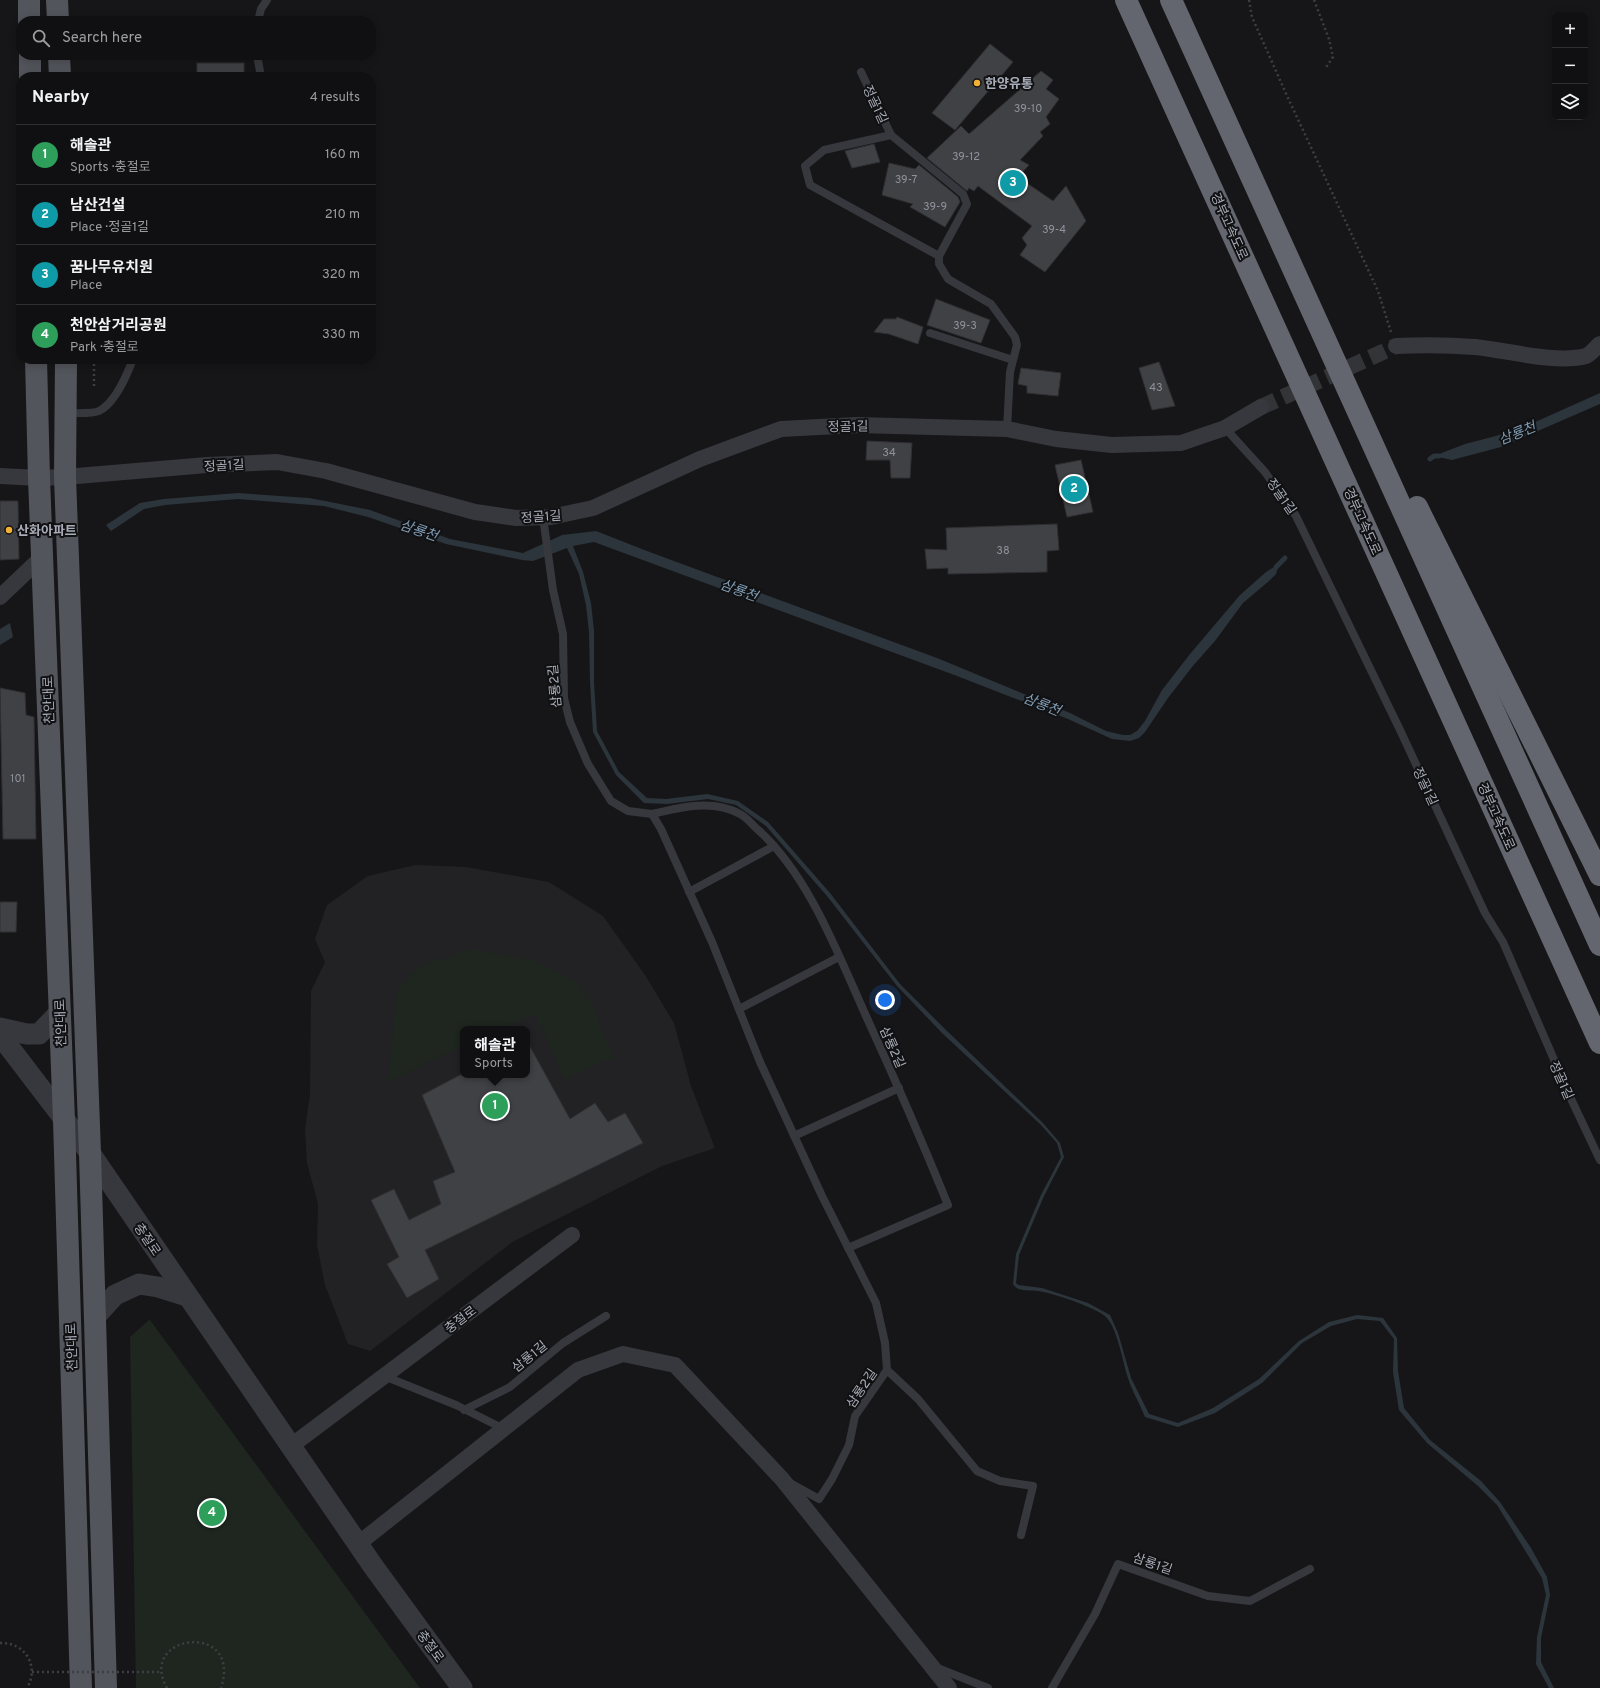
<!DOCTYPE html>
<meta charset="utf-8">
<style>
body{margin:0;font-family:Overpass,"Noto Sans KR",sans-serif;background:#1e1e20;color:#f1f3f6}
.controls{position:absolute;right:12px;top:12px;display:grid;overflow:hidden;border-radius:8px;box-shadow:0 2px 10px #0003}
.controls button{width:36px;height:36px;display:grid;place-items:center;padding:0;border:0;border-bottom:1px solid #303032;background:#101012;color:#f1f3f6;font:20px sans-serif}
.you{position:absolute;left:885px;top:1000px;width:14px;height:14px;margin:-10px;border:3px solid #fff;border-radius:50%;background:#1a73e8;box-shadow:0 0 0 6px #1a73e833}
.badge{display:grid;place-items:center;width:26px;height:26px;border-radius:50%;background:#1a73e8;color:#fff;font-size:13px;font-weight:700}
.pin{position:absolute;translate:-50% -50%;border:2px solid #fff;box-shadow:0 1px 4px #0006}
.popup{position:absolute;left:460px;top:1026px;width:70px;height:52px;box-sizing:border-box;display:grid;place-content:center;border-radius:8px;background:#101012;filter:drop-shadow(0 1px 3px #0005);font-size:13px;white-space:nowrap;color:#9c9d9f}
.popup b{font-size:15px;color:#f1f3f6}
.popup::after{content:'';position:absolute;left:50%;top:100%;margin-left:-8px;border:8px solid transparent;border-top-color:#101012}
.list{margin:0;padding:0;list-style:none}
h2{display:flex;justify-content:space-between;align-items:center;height:52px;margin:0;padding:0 16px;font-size:17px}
h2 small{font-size:13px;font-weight:400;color:#9c9d9f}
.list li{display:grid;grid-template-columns:26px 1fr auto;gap:12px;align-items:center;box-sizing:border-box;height:60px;padding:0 16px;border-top:1px solid #303032}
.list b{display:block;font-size:15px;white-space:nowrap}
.list p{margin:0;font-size:13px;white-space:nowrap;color:#9c9d9f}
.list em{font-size:13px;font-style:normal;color:#9c9d9f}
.icon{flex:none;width:22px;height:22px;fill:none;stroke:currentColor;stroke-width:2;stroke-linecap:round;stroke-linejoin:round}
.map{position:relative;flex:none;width:1600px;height:1688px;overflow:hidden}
.search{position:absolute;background:#101012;box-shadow:0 2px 10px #0003;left:16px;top:16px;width:360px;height:44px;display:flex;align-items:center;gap:10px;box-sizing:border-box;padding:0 14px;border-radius:16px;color:#9c9d9f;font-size:15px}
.panel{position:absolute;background:#101012;box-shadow:0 2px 10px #0003;left:16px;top:72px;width:360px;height:292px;border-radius:16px}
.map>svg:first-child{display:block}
</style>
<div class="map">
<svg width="1600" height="1688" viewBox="0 0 1600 1688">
<rect width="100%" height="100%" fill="#161618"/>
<path fill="#222225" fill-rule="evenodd" d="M415,865L466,867L549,882L603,916L645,975L674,1023L691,1086L715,1148L662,1166L514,1241L370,1351L348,1344L325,1285L317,1245L318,1204L307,1163L305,1129L310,1094L311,991L325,962L315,939L327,905L368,876ZM463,1029H527V1075H463Z"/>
<g fill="#1e261f">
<polygon points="472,949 532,960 576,981 595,1009 602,1033 614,1057 565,1079 535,1014 500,1029 463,1029 463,1045 388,1082 397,989 418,967"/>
<polygon points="149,1320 150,1320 420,1688 136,1688 130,1337"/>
</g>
<g fill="#2c353c">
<polygon points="1600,393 1600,404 1501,447 1452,460 1434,456 1465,444 1515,431"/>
<path d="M238,493L309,498L325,501L370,510L450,539L523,553L562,535L596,531L647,551L937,658L1070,713L1106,731L1123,735H1130L1137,731L1145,721L1162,690L1190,654L1240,595L1266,572L1279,564L1276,574L1269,581L1243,603L1215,641L1192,667L1168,698L1145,732L1139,738L1130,741L1112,739L1068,719L957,676L594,542L573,546L583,572L591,603L594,631V682L597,731L619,772L647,798L666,799L707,794L738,801L768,822L830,893L900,984L946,1030L1043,1123L1060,1143L1064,1157L1044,1196L1019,1255L1016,1283L1018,1285L1042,1288L1088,1303L1110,1315L1118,1333L1131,1378L1149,1414L1178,1423L1213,1408L1259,1379L1299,1341L1329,1322L1357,1315L1383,1318L1397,1338L1398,1371L1404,1408L1430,1440L1481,1481L1500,1502L1531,1548L1547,1577L1550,1595L1541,1638V1662L1554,1688H1549L1536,1664L1537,1637L1546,1595L1542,1578L1497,1505L1478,1486L1427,1443L1399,1410L1393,1372L1394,1339L1380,1321L1357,1319L1331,1326L1302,1343L1262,1383L1215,1413L1178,1427L1145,1417C1140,1404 1132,1391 1128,1378C1123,1363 1117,1327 1106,1317C1095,1307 1053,1293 1038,1291C1030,1290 1017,1292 1013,1284L1016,1254L1041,1195L1061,1157L1057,1143L1041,1125L942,1033L897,986L827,896L766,826L736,805L708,799L667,804L644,803L616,775L593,732L590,682L589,632L586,605L579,574L567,548L533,561L522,560L446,544L368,517L324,506L238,499L165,505L144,509L111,531L106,525L140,503L164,499Z"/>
<polygon points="10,623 13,637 0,645 0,629"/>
</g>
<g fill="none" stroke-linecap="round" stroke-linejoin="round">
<g stroke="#2c353c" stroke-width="5">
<polyline points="1430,459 1434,456 1439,456"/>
<polyline points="1276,567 1285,558"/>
</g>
</g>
<g fill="#404145" stroke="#303034">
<polygon points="990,44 1013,62 955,130 932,113"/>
<rect x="197" y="63" width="47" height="14"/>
<polygon points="1041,71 1053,80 1046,89 1059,99 1046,117 1050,124 1040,132 1043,136 1020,160 1029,165 1018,177 1053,201 1066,186 1086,221 1045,272 1020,255 1027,245 1022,238 1032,226 978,186 974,191 969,188 967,191 927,158 961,126 969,134"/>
<polygon points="874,144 880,162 852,168 845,151"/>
<polygon points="889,163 915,169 919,165 958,197 960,202 945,227 910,207 913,204 882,195"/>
<polygon points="936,299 990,320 981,343 927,325"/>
<polygon points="897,317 923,327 918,344 889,334 874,332 884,319 896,319"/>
<polygon points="1159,362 1175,406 1152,410 1139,368"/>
<polygon points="1021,368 1061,373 1058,396 1027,393 1027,386 1018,384"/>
<polygon points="867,441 912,443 910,478 891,478 890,460 866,460"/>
<polygon points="1081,460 1093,512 1067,517 1055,465"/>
<polygon points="0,501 18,501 19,559 0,560"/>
<polygon points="1057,524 1059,550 1047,551 1047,572 948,574 948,568 927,569 925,549 947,550 946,528"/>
<polygon points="0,688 25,693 26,715 34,717 36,839 3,839"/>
<polygon points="0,902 17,902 16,932 0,932"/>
<polygon points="527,1041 570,1119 595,1103 608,1122 625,1113 643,1143 425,1250 439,1279 407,1298 387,1264 399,1257 371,1200 394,1189 409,1220 441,1204 433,1181 455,1172 422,1095 460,1075 527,1075"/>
</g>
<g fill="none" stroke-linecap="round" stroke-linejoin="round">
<polyline stroke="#333438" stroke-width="16" stroke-dasharray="16 8" stroke-linecap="butt" points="1261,407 1396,346"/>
<g stroke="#3d3f44" stroke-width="2.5" stroke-dasharray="2 3" stroke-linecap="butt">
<polyline points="1249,0 1252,17 1288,98 1378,291 1391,332"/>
<polyline points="1314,0 1329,39 1333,57 1325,69"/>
<polyline points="94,359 94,387"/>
<path d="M0,1643C25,1642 40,1666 27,1688"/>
<path d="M167,1688C136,1634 243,1620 221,1688"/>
</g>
<g stroke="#37383d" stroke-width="8">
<polyline points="258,21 261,9 267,0"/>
<polyline points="257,55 261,77"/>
<polyline points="861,72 891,135 963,194 967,204 939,256 939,264 948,279 991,304 1015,337 1017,345 1010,372 1007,429"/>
<polyline points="891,135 824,150 805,166 810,185 939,256"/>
<polyline points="930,333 1013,360"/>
<path d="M67,413C75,413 93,414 99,411C115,403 127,375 133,359"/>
<polyline points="1225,428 1265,472 1296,516 1401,732 1485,913 1503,942 1572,1101 1600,1160"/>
<polyline points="543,517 553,590 563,634 564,698 570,722 588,764 611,801 628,811 652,814 661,829 712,942 760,1062 822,1196 876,1303 885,1343 887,1370 855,1416 849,1445 832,1479 819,1499 790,1483"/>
<path d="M652,814C681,807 713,799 740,814C746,817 751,823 756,828C808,873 838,954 866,1016C895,1079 922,1141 948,1205L848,1248"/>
<polyline points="689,892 774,846"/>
<polyline points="739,1009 839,957"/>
<polyline points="794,1136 899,1088"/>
<polyline points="887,1370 918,1399 977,1471 1000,1481 1033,1486 1021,1535"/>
<polyline points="384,1376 456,1405 504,1429"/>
<polyline points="464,1410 510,1387 563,1343 606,1316"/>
<polyline points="935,1667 988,1688"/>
<polyline points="1052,1688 1095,1614 1118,1564 1208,1596 1250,1601 1310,1569"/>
</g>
<g stroke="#37383d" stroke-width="16">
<path d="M1396,346C1422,345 1448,345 1475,347C1506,350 1556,364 1586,356C1591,354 1596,347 1600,344"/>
<polyline points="0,476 39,478 65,477 207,465 277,462 326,471 475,512 516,518 551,517 593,508 700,459 781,429 857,425 1007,429 1056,439 1112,445 1181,443 1225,428 1261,407"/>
<polyline points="0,597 42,557"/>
<polyline points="291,1446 572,1235"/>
<polyline points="358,1544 578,1370 623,1354 675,1365 782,1479 949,1688"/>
</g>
<g stroke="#37383d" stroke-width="21">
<polyline points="0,1028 27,1034 39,1034 60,1012"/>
<polyline points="0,1035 90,1153 373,1566 462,1688"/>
<polyline points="95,1317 115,1295 139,1284 158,1287 187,1296"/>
</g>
<g stroke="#53555c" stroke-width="22">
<polyline points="29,0 29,21"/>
<polyline points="57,0 58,21"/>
<polyline points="30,55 30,77"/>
<polyline points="59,55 60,77"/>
<polyline points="36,359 39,478 64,1120 81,1688"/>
<polyline points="66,359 65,477 90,1153 106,1688"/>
</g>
<g stroke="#63666e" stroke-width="22">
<polyline points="1126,0 1600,1043"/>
<polyline points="1171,0 1600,945"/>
<polyline points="1417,507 1600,875"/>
</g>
<g stroke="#3d3f44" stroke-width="2.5" stroke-dasharray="2 3" stroke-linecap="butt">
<polyline points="31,363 94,361"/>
<polyline points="32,1672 162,1672"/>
</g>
</g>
<g fill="#f2b134" stroke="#111113" stroke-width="1.5">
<circle cx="977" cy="83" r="4"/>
<circle cx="9" cy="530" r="4"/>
</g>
<g text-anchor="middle" stroke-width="4" stroke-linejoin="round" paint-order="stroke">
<g font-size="11" fill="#8e929b">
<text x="1028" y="112">39-10</text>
<text x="966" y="160">39-12</text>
<text x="906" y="183">39-7</text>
<text x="935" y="210">39-9</text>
<text x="1054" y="233">39-4</text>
<text x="965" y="329">39-3</text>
<text x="1156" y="391">43</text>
<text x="889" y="456">34</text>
<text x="1003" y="554">38</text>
<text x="18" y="782">101</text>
</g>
<g font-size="13" font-weight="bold" fill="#a8adb8" stroke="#111113" text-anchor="start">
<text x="985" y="88">한양유통</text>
<text x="17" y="535">산화아파트</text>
</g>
<g font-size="13" fill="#a8adb8" stroke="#111113">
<text transform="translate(876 104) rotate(65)" y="5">정골1길</text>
<text transform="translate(1230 226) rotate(66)" y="5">경부고속도로</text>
<text transform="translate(848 426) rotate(-1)" y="5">정골1길</text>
<text transform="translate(224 465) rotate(-3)" y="5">정골1길</text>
<text transform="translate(1282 496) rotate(55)" y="5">정골1길</text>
<text transform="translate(541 516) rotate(-4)" y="5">정골1길</text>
<text transform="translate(1363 521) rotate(66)" y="5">경부고속도로</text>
<text transform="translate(554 686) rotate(-95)" y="5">삼룡2길</text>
<text transform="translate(48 700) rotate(-92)" y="5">천안대로</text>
<text transform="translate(1426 786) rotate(65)" y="5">정골1길</text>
<text transform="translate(1497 816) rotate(66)" y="5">경부고속도로</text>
<text transform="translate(60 1023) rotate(-92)" y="5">천안대로</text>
<text transform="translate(893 1047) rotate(66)" y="5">삼룡2길</text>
<text transform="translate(1562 1080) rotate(66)" y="5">정골1길</text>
<text transform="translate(148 1239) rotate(56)" y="5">충절로</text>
<text transform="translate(460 1319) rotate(-37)" y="5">충절로</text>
<text transform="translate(71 1347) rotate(-92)" y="5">천안대로</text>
<text transform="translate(529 1356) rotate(-39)" y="5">삼룡1길</text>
<text transform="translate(861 1388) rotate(-56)" y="5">삼룡2길</text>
<text transform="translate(1153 1563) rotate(19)" y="5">삼룡1길</text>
<text transform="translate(431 1646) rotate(54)" y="5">충절로</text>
</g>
<g font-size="14" font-style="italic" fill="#7f9bb3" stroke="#111113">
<text transform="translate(1517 433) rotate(-22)" y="5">삼룡천</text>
<text transform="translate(419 530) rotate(19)" y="5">삼룡천</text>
<text transform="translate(739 590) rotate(20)" y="5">삼룡천</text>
<text transform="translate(1042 704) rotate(22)" y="5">삼룡천</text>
</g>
</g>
</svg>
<div class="controls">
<button>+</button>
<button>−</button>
<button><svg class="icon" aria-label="layers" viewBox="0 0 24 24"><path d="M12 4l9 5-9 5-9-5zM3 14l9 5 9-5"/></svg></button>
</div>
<div class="you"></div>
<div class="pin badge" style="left:495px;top:1106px;background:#2e9e5b">1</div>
<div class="popup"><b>해솔관</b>Sports</div>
<div class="pin badge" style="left:1074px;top:489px;background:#0f9aa8">2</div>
<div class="pin badge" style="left:1013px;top:183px;background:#0f9aa8">3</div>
<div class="pin badge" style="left:212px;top:1513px;background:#2e9e5b">4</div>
<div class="search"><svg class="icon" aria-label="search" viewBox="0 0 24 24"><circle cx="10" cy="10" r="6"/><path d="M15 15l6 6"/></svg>Search here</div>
<section class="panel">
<h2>Nearby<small>4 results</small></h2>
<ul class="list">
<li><span class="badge" style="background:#2e9e5b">1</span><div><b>해솔관</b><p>Sports · 충절로</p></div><em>160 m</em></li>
<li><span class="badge" style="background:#0f9aa8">2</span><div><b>남산건설</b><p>Place · 정골1길</p></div><em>210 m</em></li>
<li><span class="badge" style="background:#0f9aa8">3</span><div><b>꿈나무유치원</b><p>Place</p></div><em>320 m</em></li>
<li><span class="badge" style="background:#2e9e5b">4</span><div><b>천안삼거리공원</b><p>Park · 충절로</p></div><em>330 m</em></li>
</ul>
</section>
</div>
